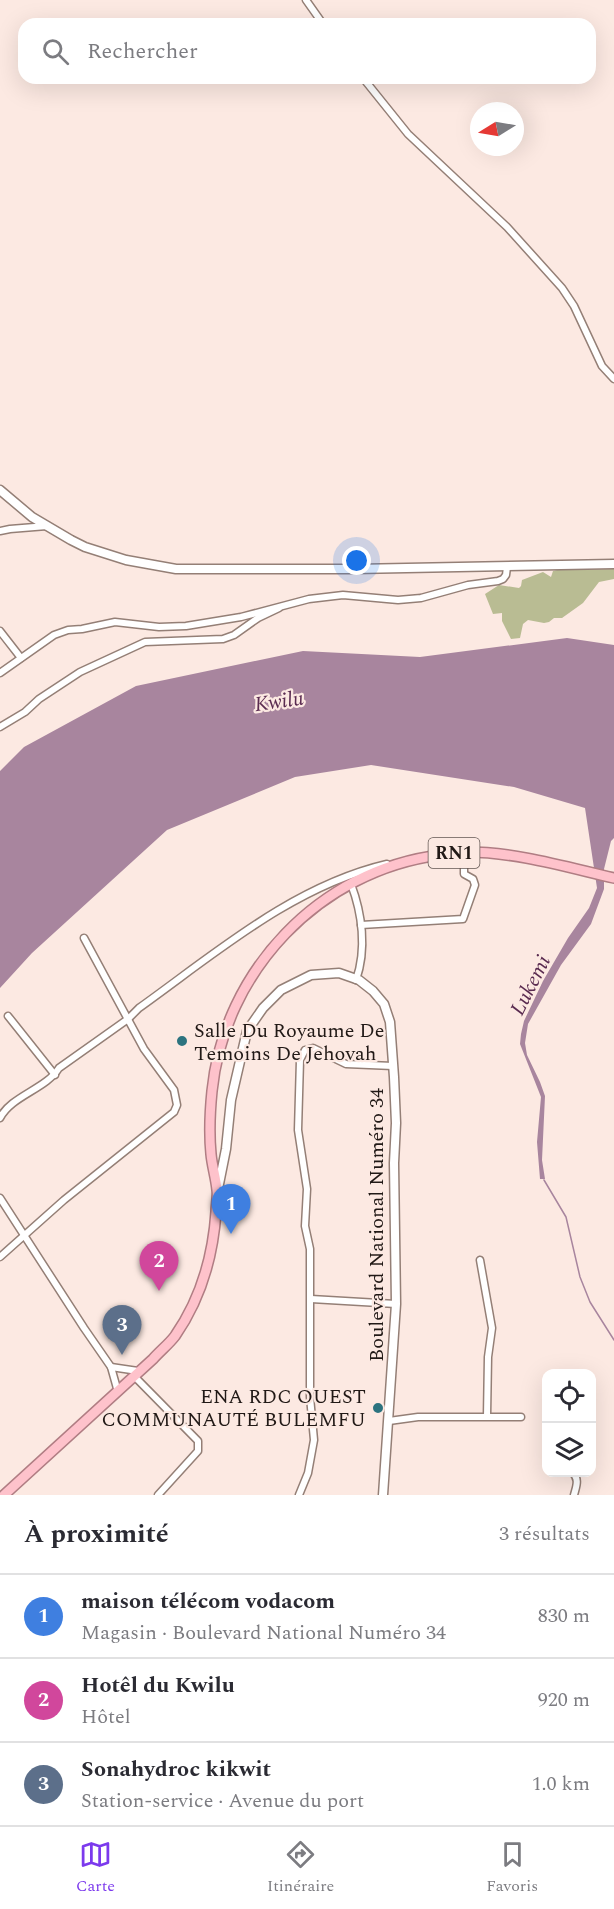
<!DOCTYPE html>
<html lang="fr">
<meta charset="utf-8">
<style>
body{margin:0;font-family:Spectral,serif;background:#f7f7f7;color:#2b2b33}
.controls{position:absolute;right:18px;bottom:18px;display:grid;overflow:hidden;border-radius:12px;box-shadow:0 6px 24px #0002}
.controls button{width:54px;height:54px;display:grid;place-items:center;padding:0;border:0;border-bottom:2px solid #e1e1e2;background:#fff;color:#2b2b33;font:30px sans-serif}
.compass{position:absolute;left:470px;top:102px;width:54px;height:54px;border-radius:50%;background:#fff;box-shadow:0 6px 24px #0002;rotate:259deg}
.you{position:absolute;left:357px;top:561px;width:21px;height:21px;margin:-15px;border:4px solid #fff;border-radius:50%;background:#1a73e8;box-shadow:0 0 0 9px #1a73e833}
.badge{display:grid;place-items:center;width:39px;height:39px;border-radius:50%;background:#7c3aed;color:#fff;font-size:20px;font-weight:700}
.pin{position:absolute;translate:-50% -50px;filter:drop-shadow(0 2px 3px #0008)}
.pin::after{content:'';position:absolute;top:32px;width:21px;height:18px;background:inherit;clip-path:polygon(0 0,100% 0,50% 100%)}
.list{margin:0;padding:0;list-style:none}
h2{display:flex;justify-content:space-between;align-items:center;height:78px;margin:0;padding:0 24px;font-size:26px}
h2 small{font-size:20px;font-weight:400;color:#7c7c81}
.list li{display:grid;grid-template-columns:39px 1fr auto;gap:18px;align-items:center;box-sizing:border-box;height:84px;padding:0 24px;border-top:2px solid #e1e1e2}
.list b{display:block;font-size:22px;white-space:nowrap}
.list p{margin:0;font-size:20px;white-space:nowrap;color:#7c7c81}
.list em{font-size:20px;font-style:normal;color:#7c7c81}
.icon{flex:none;width:33px;height:33px;fill:none;stroke:currentColor;stroke-width:2;stroke-linecap:round;stroke-linejoin:round}
.map{position:relative;flex:none;width:614px;height:1495px;overflow:hidden}
.search{position:absolute;background:#fff;box-shadow:0 6px 24px #0002;left:18px;right:18px;top:18px;height:66px;display:flex;align-items:center;gap:15px;box-sizing:border-box;padding:0 21px;border-radius:18px;color:#7c7c81;font-size:22px}
.sheet{height:330px;background:#fff}
nav{display:flex;justify-content:space-around;align-items:center;box-sizing:border-box;height:84px;border-top:2px solid #e1e1e2;background:#fff;font-size:16px;color:#7c7c81}
nav a{display:grid;justify-items:center;gap:3px}
nav .on{color:#7c3aed}
.map>svg:first-child{display:block}
</style>
<div class="map">
<svg width="614" height="1495" viewBox="0 0 614 1495">
<rect width="100%" height="100%" fill="#fce9e2"/>
<polygon fill="#b9bc93" points="557,570 614,569 614,579 599,582 583,603 562,618 554,618 549,622 544,623 528,620 523,624 520,638 511,639 502,621 502,613 493,614 485,594 499,585 519,588 521,586 522,580 543,572 551,577 553,571"/>
<polygon fill="#a8859e" points="567,638 614,645 614,838 611,841 604,869 604,889 591,924 561,965 528,1024 525,1043 527,1055 540,1082 545,1096 542,1160 545,1179 540,1179 537,1142 541,1097 520,1044 521,1034 524,1021 543,981 568,938 589,908 597,888 585,808 514,787 371,765 295,777 167,830 32,953 0,988 0,771 24,747 136,686 303,651 420,657"/>
<g fill="none" stroke-linecap="round" stroke-linejoin="round">
<polyline stroke="#a8859e" stroke-width="1.5" points="544,1180 566,1217 580,1277 590,1302 614,1340"/>
<g stroke="#947f76" stroke-width="9">
<g id="minor">
<polyline points="306,0 323,24"/>
<polyline points="363,78 408,134 507,227 562,288 574,306 602,366 614,379"/>
<polyline points="0,531 10,529 47,526"/>
<polyline points="0,631 21,658"/>
<polyline points="0,673 54,635 68,630 82,629 115,622 159,627 186,626 241,617 309,599 343,595 398,600 421,598 468,585 498,581 503,579 506,575 507,567"/>
<polyline points="0,727 25,712 39,699 80,672 145,642 223,639 234,635 258,618 279,608"/>
<path d="M351,884C362,913 367,949 356,980"/>
<polyline points="361,925 463,919 475,885 473,879 464,874 464,852"/>
<polyline points="8,1016 55,1075"/>
<path d="M0,1118C11,1096 46,1089 59,1068L128,1019L139,1008C216,953 293,886 387,864"/>
<polyline points="0,1198 84,1328 111,1367 118,1392"/>
<polyline points="0,1257 64,1200 174,1112 177,1105 174,1090 144,1049 84,938"/>
<polyline points="480,1260 492,1328 488,1357 487,1416"/>
<polyline points="311,1299 396,1304"/>
<polyline points="111,1367 138,1371"/>
<polyline points="134,1376 198,1441 198,1451 158,1495"/>
<polyline points="389,1421 418,1417 521,1417"/>
<path d="M572,1472C580,1479 576,1487 574,1495"/>
<polyline points="299,1495 308,1473 314,1440 310,1397 310,1249 305,1226 307,1189 298,1130 300,1060 305,1050 313,1048 346,1064 393,1066"/>
</g>
</g>
<g stroke="#947f76" stroke-width="11">
<g id="secondary">
<polyline points="0,490 32,517 71,540 85,547 126,560 176,569 355,569 614,564"/>
<polyline points="218,1189 226,1149 231,1100 247,1031 263,1008 281,990 311,975 339,973 359,980 373,991 384,1004 390,1022 394,1077 396,1123 394,1163 396,1304 383,1495"/>
</g>
</g>
<g stroke="#b07d83" stroke-width="12">
<path id="trunk" d="M4,1495L153,1359C160,1351 169,1344 175,1336C200,1300 213,1256 216,1212C216,1205 218,1197 217,1190C216,1178 212,1166 211,1154C209,1134 210,1111 212,1091C224,971 320,870 440,855C449,854 458,852 467,852C516,852 566,867 614,878"/>
</g>
<use href="#minor" stroke="#fff" stroke-width="6"/>
<use href="#secondary" stroke="#fff" stroke-width="8"/>
<use href="#trunk" stroke="#fec2cb" stroke-width="9"/>
</g>
<g fill="#2c737f" stroke="#fce9e2" stroke-width="2">
<circle cx="182" cy="1041" r="6"/>
<circle cx="378" cy="1408" r="6"/>
</g>
<g text-anchor="middle" stroke-width="4.5" stroke-linejoin="round" paint-order="stroke">
<rect fill="#fce9e2" stroke="#635753" stroke-width="1.5" x="428.5" y="838" width="51" height="30" rx="4.5"/>
<g font-size="18" font-weight="bold" fill="#211916">
<text x="454" y="859">RN1</text>
</g>
<g font-size="20" fill="#211916" stroke="#fce9e2" text-anchor="start">
<text x="194" y="1037">Salle Du Royaume De<tspan x="194" dy="23">Temoins De Jehovah</tspan></text>
<text x="366" y="1403" text-anchor="end">ENA RDC OUEST<tspan x="366" dy="23">COMMUNAUTÉ BULEMFU</tspan></text>
</g>
<g font-size="20" fill="#211916" stroke="#fce9e2">
<text transform="translate(376 1225) rotate(-90)" y="7">Boulevard National Numéro 34</text>
</g>
<g font-size="21" font-style="italic" fill="#5a2b50" stroke="#fce9e2">
<text transform="translate(279 701) rotate(-8)" y="7">Kwilu</text>
<text transform="translate(530 985) rotate(-63)" y="7">Lukemi</text>
</g>
</g>
</svg>
<div class="controls">
<button><svg class="icon" aria-label="locate" viewBox="0 0 24 24"><circle cx="12" cy="12" r="6"/><path d="M12 2v4M12 18v4M2 12h4M18 12h4"/></svg></button>
<button><svg class="icon" aria-label="layers" viewBox="0 0 24 24"><path d="M12 4l9 5-9 5-9-5zM3 14l9 5 9-5"/></svg></button>
</div>
<svg class="compass" viewBox="-18 -18 36 36"><path d="M0-13l5 13h-10z" fill="#e53935"/><path d="M0 13l5-13h-10z" fill="#7c7c81"/></svg>
<div class="you"></div>
<div class="pin badge" style="left:231px;top:1234px;background:#3f7fe0">1</div>
<div class="pin badge" style="left:159px;top:1291px;background:#d1479c">2</div>
<div class="pin badge" style="left:122px;top:1355px;background:#5c6f8a">3</div>
<div class="search"><svg class="icon" aria-label="search" viewBox="0 0 24 24"><circle cx="10" cy="10" r="6"/><path d="M15 15l6 6"/></svg>Rechercher</div>
</div>
<section class="sheet">
<h2>À proximité<small>3 résultats</small></h2>
<ul class="list">
<li><span class="badge" style="background:#3f7fe0">1</span><div><b>maison télécom vodacom</b><p>Magasin · Boulevard National Numéro 34</p></div><em>830 m</em></li>
<li><span class="badge" style="background:#d1479c">2</span><div><b>Hotêl du Kwilu</b><p>Hôtel</p></div><em>920 m</em></li>
<li><span class="badge" style="background:#5c6f8a">3</span><div><b>Sonahydroc kikwit</b><p>Station-service · Avenue du port</p></div><em>1.0 km</em></li>
</ul>
</section>
<nav>
<a class="on"><svg class="icon" aria-label="map" viewBox="0 0 24 24"><path d="M3 6l6-2 6 2 6-2v14l-6 2-6-2-6 2zM9 4v14M15 6v14"/></svg>Carte</a>
<a><svg class="icon" aria-label="directions" viewBox="0 0 24 24"><path d="M12 3l9 9-9 9-9-9zM9 14v-3h6M13 9l2 2-2 2"/></svg>Itinéraire</a>
<a><svg class="icon" aria-label="saved" viewBox="0 0 24 24"><path d="M7 4h10v16l-5-4-5 4z"/></svg>Favoris</a>
</nav>
